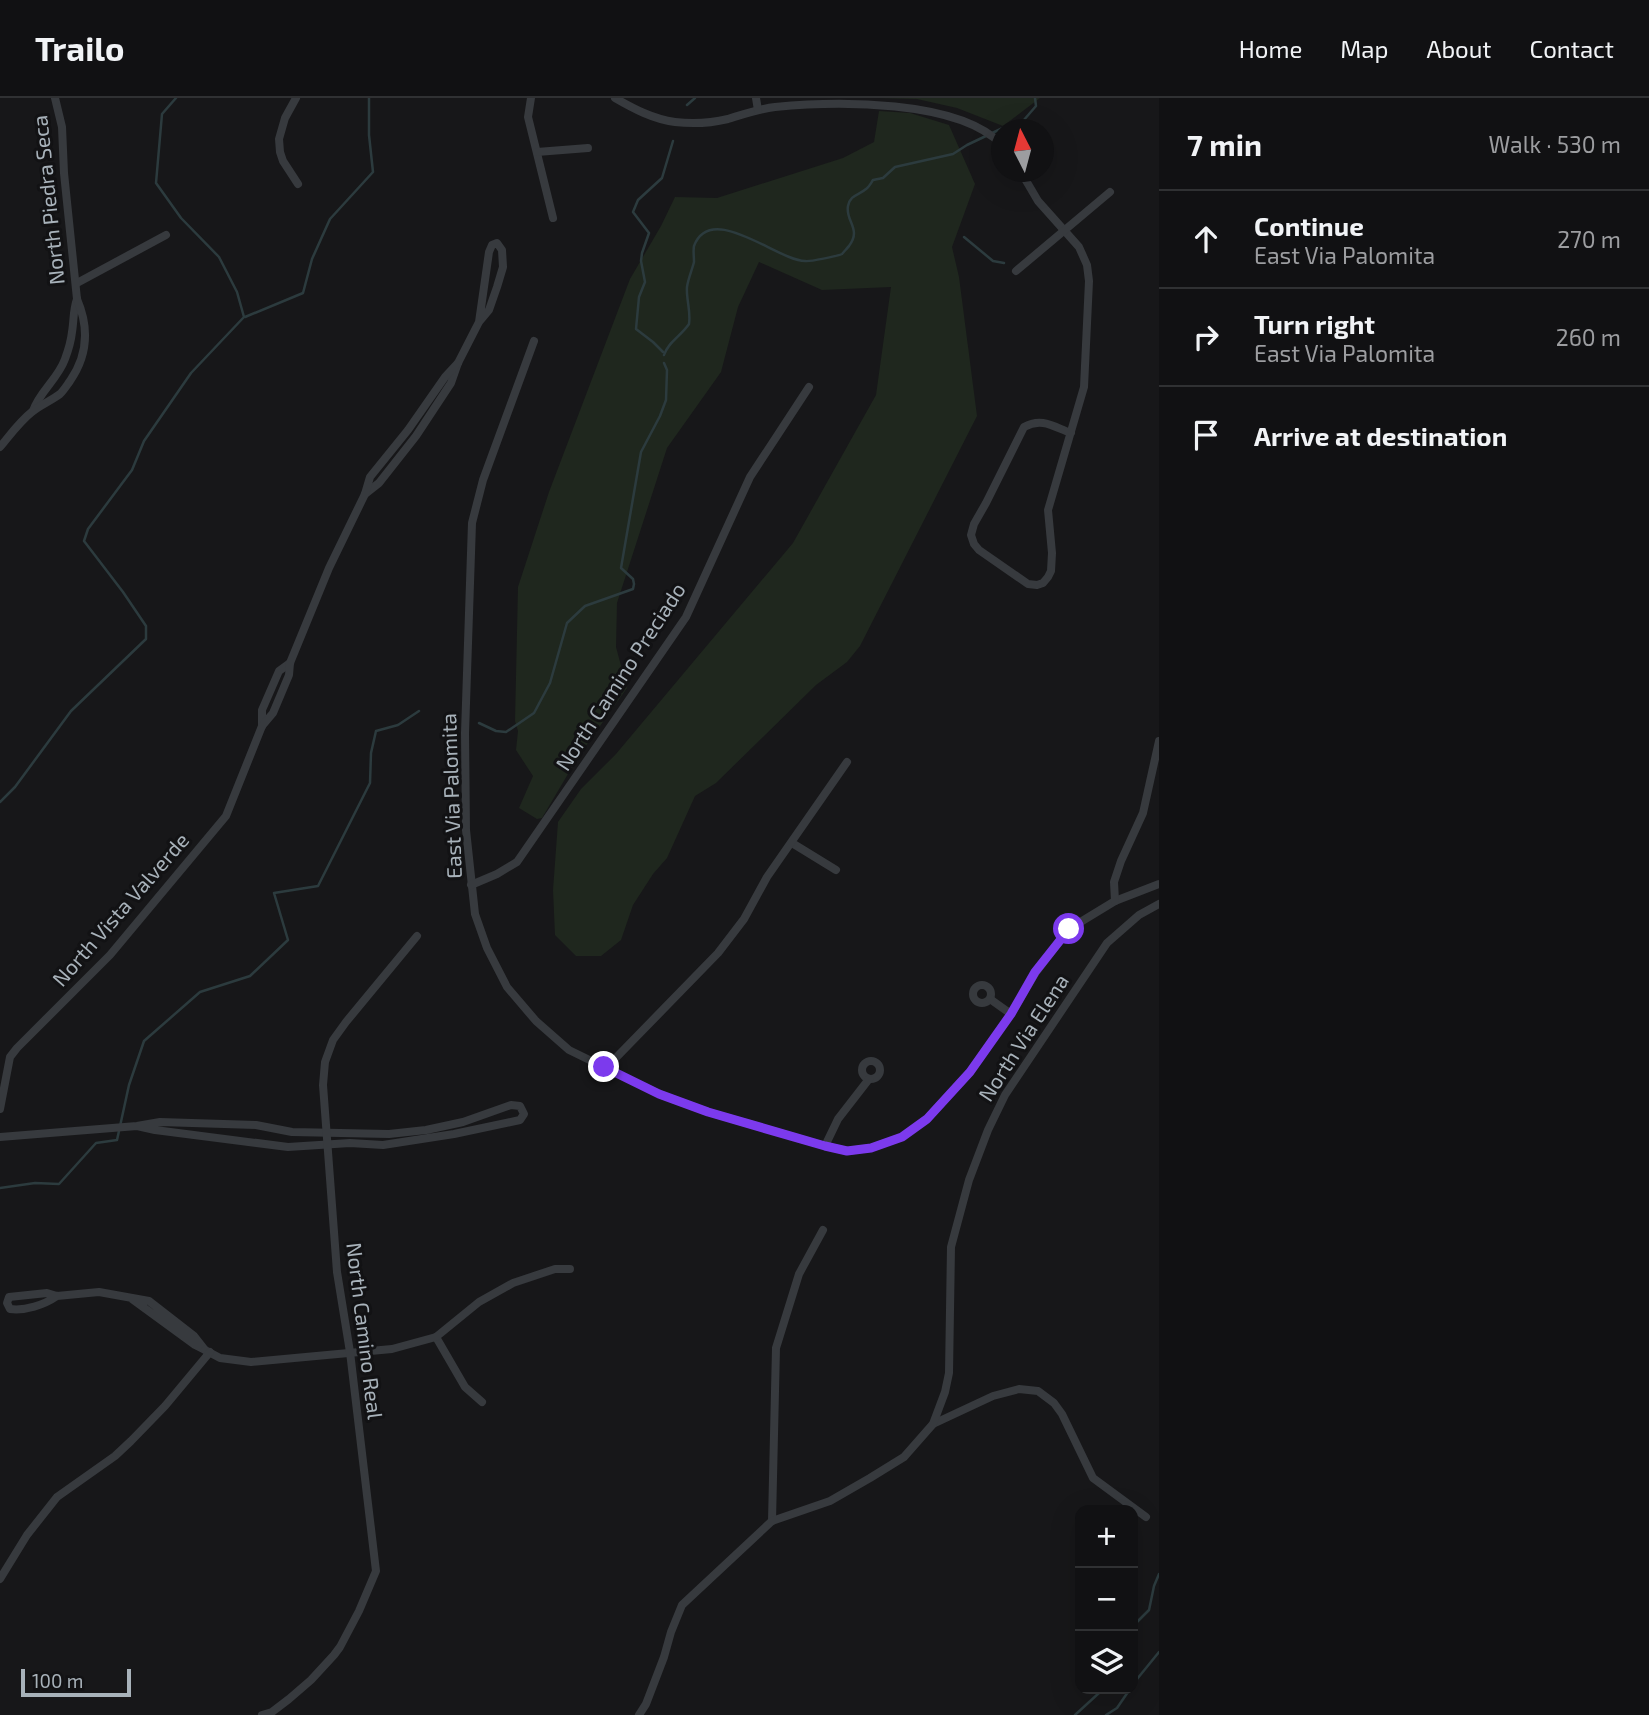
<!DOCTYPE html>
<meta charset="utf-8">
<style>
body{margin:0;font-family:"Exo 2",sans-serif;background:#1e1f21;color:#f1f3f6}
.controls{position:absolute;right:21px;bottom:21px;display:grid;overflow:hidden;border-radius:14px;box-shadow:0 7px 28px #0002}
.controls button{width:63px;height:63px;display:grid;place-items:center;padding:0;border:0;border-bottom:2px solid #303133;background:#111113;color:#f1f3f6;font:35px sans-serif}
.compass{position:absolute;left:991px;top:21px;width:63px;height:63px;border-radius:50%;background:#111113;box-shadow:0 7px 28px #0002;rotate:354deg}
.scale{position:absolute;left:21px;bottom:18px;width:110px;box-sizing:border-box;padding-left:7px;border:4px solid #a8b2ba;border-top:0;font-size:19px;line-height:24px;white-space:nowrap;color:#a8b2ba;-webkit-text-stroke:5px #121214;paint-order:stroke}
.stop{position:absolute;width:21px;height:21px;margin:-16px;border:5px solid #7c3aed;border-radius:50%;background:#fff}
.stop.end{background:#7c3aed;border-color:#fff;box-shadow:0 2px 7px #0008}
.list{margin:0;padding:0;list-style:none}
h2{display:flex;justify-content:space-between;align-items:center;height:91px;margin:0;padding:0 28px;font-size:30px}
h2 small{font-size:23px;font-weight:400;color:#9c9da0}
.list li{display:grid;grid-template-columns:46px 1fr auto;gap:21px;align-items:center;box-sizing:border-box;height:98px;padding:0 28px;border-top:2px solid #303133}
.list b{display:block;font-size:26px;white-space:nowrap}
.list p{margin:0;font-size:23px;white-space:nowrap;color:#9c9da0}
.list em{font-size:23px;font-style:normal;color:#9c9da0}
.icon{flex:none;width:38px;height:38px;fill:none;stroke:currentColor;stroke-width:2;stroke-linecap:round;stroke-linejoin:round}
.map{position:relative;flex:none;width:1159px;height:1617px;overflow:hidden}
header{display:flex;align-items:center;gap:42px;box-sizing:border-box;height:98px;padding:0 35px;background:#111113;border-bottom:2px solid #303133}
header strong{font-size:33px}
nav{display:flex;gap:38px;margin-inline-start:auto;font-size:24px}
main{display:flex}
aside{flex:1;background:#111113}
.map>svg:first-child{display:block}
</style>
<header>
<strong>Trailo</strong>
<nav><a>Home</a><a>Map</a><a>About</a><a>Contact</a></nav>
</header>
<main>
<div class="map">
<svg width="1159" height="1617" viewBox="0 0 1159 1617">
<rect width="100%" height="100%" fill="#171719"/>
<g fill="#1f271e">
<polygon points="877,0 1040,0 1003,28 957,10 917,1"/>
<polygon points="879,13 910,15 949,27 975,86 952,149 959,179 977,318 860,548 847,564 816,587 716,685 695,698 667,760 653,776 633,807 621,842 601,858 576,858 555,837 553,792 558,724 581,691 616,656 793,445 876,297 891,189 822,192 759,164 738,209 721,274 667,350 617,505 616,549 627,590 578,659 542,720 537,721 519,710 533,678 516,652 518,633 515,623 518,489 549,394 630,181 661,128 675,99 717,100 843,60 874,44"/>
</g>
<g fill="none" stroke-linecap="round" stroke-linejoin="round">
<g stroke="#2c3b3e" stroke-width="2.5">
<polyline points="687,7 695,0"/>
<polyline points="964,139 993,163 1004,165"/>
<polyline points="245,219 303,195 312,161 330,121 373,74 369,37 369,0"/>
<polyline points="663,254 653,244 636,231 639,199 645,184 641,163 642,155 649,135 633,114 638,102 662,80 673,43"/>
<path d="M664,257C668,244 681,238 689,226C691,213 686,201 687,189C688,181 692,172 694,164C694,158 693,153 694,148C711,103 778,163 805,163C809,164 838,158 842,156C843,155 848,149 849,148C862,131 845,123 848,108C850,97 859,97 866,91C869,89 871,85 873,82L883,80L895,69L953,56L967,47L1009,27L1023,23L1036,8L1035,0"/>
<polyline points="479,625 496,633 506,634 534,615 550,585 567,525 585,508 633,491 634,486 633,481 621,470 641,354 660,318 666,302 667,272 664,265"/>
<polyline points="0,704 15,689 71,613 146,541 146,528 123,494 84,443 88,431 132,372 144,343 191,275 244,219 237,194 219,159 181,120 156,85 162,16 176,0"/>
<polyline points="0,1090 35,1085 59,1086 96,1045 117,1042 129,987 144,943 200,894 250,878 288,842 274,795 318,788 370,685 371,655 376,633 398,627 419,613"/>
<polyline points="1133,1528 1149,1512 1154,1488 1159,1476"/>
<polyline points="1133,1586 1159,1554"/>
<polyline points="1075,1617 1099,1595 1101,1591"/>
<polyline points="1106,1617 1117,1610 1130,1591"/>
</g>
<g stroke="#373a3e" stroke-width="8">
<polyline points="296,0 285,20 279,41 280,54 283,63 298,86"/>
<polyline points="531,0 528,19 553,120"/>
<path d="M615,0C634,11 653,21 675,24C692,26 711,25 728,21C744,16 758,11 775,9C835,3 959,1 1002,47"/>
<polyline points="756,0 758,12"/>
<polyline points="537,54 588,50"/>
<path d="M1021,74L1038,103L1079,149L1087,167L1089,183L1084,289L1048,412L1052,455L1051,473L1048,479L1043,485L1037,487L1028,486L979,452L974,446L971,437L974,426L986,405L1024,329C1042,319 1054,329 1071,335"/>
<polyline points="1016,173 1110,94"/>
<polyline points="77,185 166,137"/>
<polyline points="534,243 483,382 472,425 465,635 466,732 475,816 487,850 507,889 536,923 569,952 659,996 708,1014 825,1048 847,1053 871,1050 902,1039 927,1021 970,974 1011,916 1036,874 1069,831 1115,803 1159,786"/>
<path d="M33,313C39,294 58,281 65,261C68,253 71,243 72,234C74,222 73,212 77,201"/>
<path d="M0,349C10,337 20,323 33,313C41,307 52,302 60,296C64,292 67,287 70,283C88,257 89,229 77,201L64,75L62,29L55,0"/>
<polyline points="365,396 379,385 416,338 451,285 458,265 479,224 489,212 497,189 503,169 502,152 497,145 492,147 489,154 479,224"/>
<polyline points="262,628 262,612 279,573 290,565"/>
<polyline points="792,745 836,772"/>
<polyline points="471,787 497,776 517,764 686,519 750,379 809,289"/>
<polyline points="1115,803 1114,784 1121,763 1143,715 1159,643"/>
<circle cx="982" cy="896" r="9"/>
<polyline points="990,901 1011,916"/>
<circle cx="871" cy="972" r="9"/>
<polyline points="606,970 718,855 744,821 767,779 847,664"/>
<polyline points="0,1011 10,959 17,950 110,857 226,718 262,628 273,615 289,577 290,565 329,470 365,396 370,379 408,332 445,279 458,265"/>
<polyline points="0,1039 137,1028 160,1024 256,1027 292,1034 389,1036 426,1032 463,1024 511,1007 520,1008 524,1016 520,1022 454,1036 383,1047 350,1045 288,1049 155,1032 137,1028"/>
<polyline points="825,1048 838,1021 869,981"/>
<path d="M57,1198C44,1207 25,1213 10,1211L7,1205L9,1199L47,1195L57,1198L99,1194L149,1203L194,1238L205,1252L195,1247L132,1201"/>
<polyline points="436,1239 465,1289 482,1304"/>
<polyline points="205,1252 220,1260 251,1264 392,1251 436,1239 479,1204 513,1185 555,1171 570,1171"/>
<polyline points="933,1326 993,1298 1019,1291 1038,1293 1054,1305 1062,1316 1093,1380 1146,1419"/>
<polyline points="772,1423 776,1250 799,1176 823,1132"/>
<polyline points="0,1481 27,1437 57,1399 115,1358 131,1343 165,1308 210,1254"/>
<polyline points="262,1617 272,1614 289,1601 311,1582 334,1557 340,1549 359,1513 376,1473 350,1254 337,1174 323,987 325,964 333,942 346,924 417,838"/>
<polyline points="639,1617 646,1606 664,1559 671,1534 682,1507 772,1423 830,1403 870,1380 904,1359 933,1326 945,1294 949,1275 951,1149 969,1082 988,1032 1005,997 1107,845 1139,817 1159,806"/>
</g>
</g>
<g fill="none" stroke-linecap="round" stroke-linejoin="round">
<polyline stroke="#7c3aed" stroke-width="9" points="604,969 659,996 708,1014 825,1048 847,1053 871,1050 902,1039 927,1021 970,974 1011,916 1035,874 1069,831"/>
</g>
<g text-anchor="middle" stroke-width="6" stroke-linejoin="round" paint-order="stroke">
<g font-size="21" fill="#a8b2ba" stroke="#121214">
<text transform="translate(49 102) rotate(-96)" y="7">North Piedra Seca</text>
<text transform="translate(621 579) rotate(-57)" y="7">North Camino Preciado</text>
<text transform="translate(452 698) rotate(-92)" y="7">East Via Palomita</text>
<text transform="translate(121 812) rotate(-49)" y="7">North Vista Valverde</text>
<text transform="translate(1024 940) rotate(-57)" y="7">North Via Elena</text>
<text transform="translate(364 1233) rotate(83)" y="7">North Camino Real</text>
</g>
</g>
</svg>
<div class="controls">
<button>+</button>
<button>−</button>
<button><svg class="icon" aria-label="layers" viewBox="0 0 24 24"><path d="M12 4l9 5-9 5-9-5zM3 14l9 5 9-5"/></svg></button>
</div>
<svg class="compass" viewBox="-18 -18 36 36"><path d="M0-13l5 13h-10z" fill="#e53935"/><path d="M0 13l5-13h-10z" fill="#9c9da0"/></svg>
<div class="scale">100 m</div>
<div class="stop" style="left:1069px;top:831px"></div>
<div class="stop end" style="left:604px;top:969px"></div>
</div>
<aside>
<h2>7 min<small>Walk · 530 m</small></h2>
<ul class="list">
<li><svg class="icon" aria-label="ahead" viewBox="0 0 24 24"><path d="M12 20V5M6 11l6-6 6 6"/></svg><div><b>Continue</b><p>East Via Palomita</p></div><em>270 m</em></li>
<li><svg class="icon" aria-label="right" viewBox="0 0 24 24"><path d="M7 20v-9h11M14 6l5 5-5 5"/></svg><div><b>Turn right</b><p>East Via Palomita</p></div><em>260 m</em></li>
<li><svg class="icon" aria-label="arrive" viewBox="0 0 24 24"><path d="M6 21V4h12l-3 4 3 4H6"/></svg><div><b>Arrive at destination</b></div></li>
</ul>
</aside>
</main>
